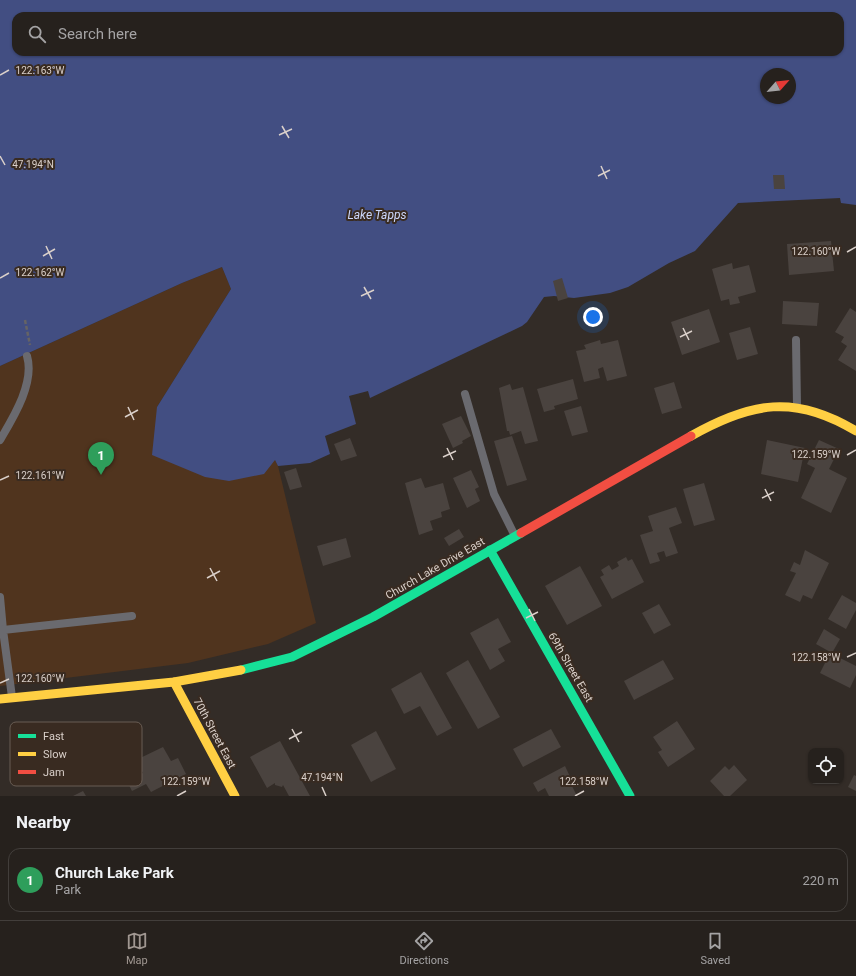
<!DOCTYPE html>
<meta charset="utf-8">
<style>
body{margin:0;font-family:Roboto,sans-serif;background:#2e2926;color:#f1f3f6}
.controls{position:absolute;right:12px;bottom:12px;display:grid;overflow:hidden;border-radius:8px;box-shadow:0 1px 3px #0004}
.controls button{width:36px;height:36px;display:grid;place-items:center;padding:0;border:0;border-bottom:1px solid #423e3b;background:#26211d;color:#f1f3f6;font:20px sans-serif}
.compass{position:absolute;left:760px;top:68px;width:36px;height:36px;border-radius:50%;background:#26211d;box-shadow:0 1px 3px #0004;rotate:63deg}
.you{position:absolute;left:593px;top:317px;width:14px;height:14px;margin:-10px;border:3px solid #fff;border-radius:50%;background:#1a73e8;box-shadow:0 0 0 6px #1a73e833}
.badge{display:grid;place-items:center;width:26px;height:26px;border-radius:50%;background:#a09791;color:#fff;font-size:13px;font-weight:700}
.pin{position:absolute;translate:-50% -33px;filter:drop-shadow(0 1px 2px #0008)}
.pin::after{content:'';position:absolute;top:21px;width:14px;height:12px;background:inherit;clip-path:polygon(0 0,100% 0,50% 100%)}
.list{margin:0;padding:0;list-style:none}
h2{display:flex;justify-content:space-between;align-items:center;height:52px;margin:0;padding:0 16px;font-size:17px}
h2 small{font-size:13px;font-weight:400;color:#a4a3a4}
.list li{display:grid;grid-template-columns:26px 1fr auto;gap:12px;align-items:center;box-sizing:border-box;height:64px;margin:0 8px 8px;padding:0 8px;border:1px solid #423e3b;border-radius:12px}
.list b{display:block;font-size:15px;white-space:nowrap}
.list p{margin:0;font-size:13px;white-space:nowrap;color:#a4a3a4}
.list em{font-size:13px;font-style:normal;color:#a4a3a4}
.icon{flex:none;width:22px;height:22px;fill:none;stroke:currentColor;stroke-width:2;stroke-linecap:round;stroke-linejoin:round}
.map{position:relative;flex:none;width:856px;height:796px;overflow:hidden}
.search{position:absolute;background:#26211d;box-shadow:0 1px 3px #0004;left:12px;right:12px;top:12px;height:44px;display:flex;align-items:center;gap:10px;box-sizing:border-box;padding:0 14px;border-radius:12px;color:#a4a3a4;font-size:15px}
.sheet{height:124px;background:#26211d}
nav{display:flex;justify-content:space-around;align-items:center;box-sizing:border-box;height:56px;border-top:1px solid #423e3b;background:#26211d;font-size:11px;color:#a4a3a4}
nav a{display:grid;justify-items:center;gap:2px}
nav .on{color:#a09791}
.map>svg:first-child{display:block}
</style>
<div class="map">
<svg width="856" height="796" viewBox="0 0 856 796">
<rect width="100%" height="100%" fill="#332c27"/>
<polygon fill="#50341e" points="222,267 231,289 157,407 275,460 278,466 316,623 268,644 188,663 0,686 0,366 182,283"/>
<path fill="#424e82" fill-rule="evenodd" d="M0,0H856V205L841,203L840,198L738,203L695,251L669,263L628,287L610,293L574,298L554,296L544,297L527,322L522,326L370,398L368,391L349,396L356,424L325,436L330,454L310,463L278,466L275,460L264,474L229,481L205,477L152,455L157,407L231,289L222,267L182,283L0,366ZM16,16H840V52H16ZM766,74H790V98H766Z"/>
<g fill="#4a433f">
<polygon points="773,175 784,175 785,189 774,189"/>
<polygon points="831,241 834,271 789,275 787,244"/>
<polygon points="732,263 733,269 749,265 756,292 738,297 740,303 730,305 729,299 721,301 712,269"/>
<polygon points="562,278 568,298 558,301 553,281"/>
<polygon points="783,301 819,303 817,326 782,324"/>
<polygon points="850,308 856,312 856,371 838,360 847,346 841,342 844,337 835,332"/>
<polygon points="709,309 720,342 682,355 671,322"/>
<polygon points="750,327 758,354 737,360 729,333"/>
<polygon points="600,340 601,344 618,340 627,376 607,381 603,367 598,369 600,378 584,382 576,351 586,349 584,345"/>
<polygon points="573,379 578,399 554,406 555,409 544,412 537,389"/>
<polygon points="674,382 682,408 662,414 654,388"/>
<polygon points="510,384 512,390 523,387 538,441 525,444 521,431 510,435 509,431 507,431 499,388"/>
<polygon points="581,406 588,432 572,436 564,411"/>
<polygon points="461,416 471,436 462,441 463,443 453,448 442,424"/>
<polygon points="512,436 527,480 507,486 494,441"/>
<polygon points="350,438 357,456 341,461 334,444"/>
<polygon points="767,440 805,448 798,482 761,474"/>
<polygon points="819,440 839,449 829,469 847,478 831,513 801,498 815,468 807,464"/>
<polygon points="296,468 302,487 290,490 284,472"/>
<polygon points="471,470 479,487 475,489 480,501 467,508 453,478"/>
<polygon points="421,478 425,488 443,483 450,509 441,512 442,517 430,521 433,530 419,535 405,483"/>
<polygon points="704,483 715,520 694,526 683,489"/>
<polygon points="676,507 682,523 669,528 678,553 666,557 664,551 657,553 660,561 650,564 640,535 653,531 648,516"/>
<polygon points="459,529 464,537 449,546 444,538"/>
<polygon points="346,538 351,557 323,566 317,546"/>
<polygon points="805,550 829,563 812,599 803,595 800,602 785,595 796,573 790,571 794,562 800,565"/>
<polygon points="626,557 628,561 632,559 644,582 612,599 600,577 604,575 601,570 609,565 612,570 619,566 617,562"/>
<polygon points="580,566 602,606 567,625 545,586"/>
<polygon points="842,595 856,603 856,610 846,629 828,619"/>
<polygon points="659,604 671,625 654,634 642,613"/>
<polygon points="498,618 511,642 498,649 505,661 490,670 470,633"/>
<polygon points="824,629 840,639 832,653 816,644"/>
<polygon points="830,653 856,666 856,675 850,688 820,673"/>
<polygon points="468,660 500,717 478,729 446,673"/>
<polygon points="663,660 674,679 634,700 624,681"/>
<polygon points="421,672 452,728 437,736 420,706 404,714 391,689"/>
<polygon points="677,721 695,749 668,767 658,752 662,750 653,737"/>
<polygon points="551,729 561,747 523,767 513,749"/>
<polygon points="376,731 396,769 371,782 351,745"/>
<polygon points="280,741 310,796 289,796 283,785 282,787 275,785 275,783 267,788 250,757"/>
<polygon points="163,747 171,761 178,758 186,774 151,792 146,784 132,791 127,781 143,773 136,760"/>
<polygon points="734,765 747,780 730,796 724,796 710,781 725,766 729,770"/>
<polygon points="565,766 573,783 571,784 577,796 549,796 545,788 538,792 533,783"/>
<polygon points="854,775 856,776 856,791 848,787"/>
<polygon points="83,791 86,796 73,796"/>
</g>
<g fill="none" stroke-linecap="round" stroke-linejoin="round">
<polyline stroke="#656365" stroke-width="2.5" stroke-dasharray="4 2" stroke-linecap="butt" points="25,320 30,345"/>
<g stroke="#6a6a6f" stroke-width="8">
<polyline points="796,340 797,407"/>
<polyline points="465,394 494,494 515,536"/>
<path d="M0,440C13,418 35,383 27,356"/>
<polyline points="0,597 3,630"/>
<polyline points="12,697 3,630 132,616"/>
</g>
<g stroke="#16e098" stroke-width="9">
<polyline points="490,550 630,796"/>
<polyline points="241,670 292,657 373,617 521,533"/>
</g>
<g stroke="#ffcf43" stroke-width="9">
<path d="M691,436C751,402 795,394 856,431"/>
<polyline points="174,682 235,796"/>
<polyline points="0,699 174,682 241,670"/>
</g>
<polyline stroke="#f24e42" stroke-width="9" points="521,533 691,436"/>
</g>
<path fill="none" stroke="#dad0ca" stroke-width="1.5" d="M0,75L9,70M282,126L289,138M279,135L292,129M0,156L5,165M601,166L607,179M598,176L610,170M46,246L52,259M847,252L856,247M43,256L55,249M0,278L9,273M364,287L371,299M361,296L374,290M683,328L689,340M680,337L692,331M128,407L134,420M125,417L138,410M447,448L453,460M847,455L856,450M443,457L456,451M0,480L9,476M765,489L771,501M762,498L774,492M210,568L217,581M207,578L220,571M529,609L535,621M526,618L538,612M847,657L856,653M0,683L9,679M292,729L299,742M289,739L302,732M322,787L326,796M177,796L186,791M575,796L584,791"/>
<g text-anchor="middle" stroke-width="4" stroke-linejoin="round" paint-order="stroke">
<g font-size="11" fill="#dad0ca" stroke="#392b21">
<text transform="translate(435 568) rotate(-30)" y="4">Church Lake Drive East</text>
<text transform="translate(571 667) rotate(60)" y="4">69th Street East</text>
<text transform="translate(215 733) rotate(62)" y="4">70th Street East</text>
</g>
<g font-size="12" font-style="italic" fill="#cdd8fc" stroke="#392b21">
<text x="377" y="219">Lake Tapps</text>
</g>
</g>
<rect x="10" y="722" width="132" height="64" rx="6" fill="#392b21" stroke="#695d54" stroke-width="1"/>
<rect x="18" y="734" width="18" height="4" fill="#16e098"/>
<rect x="18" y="752" width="18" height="4" fill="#ffcf43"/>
<rect x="18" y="770" width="18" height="4" fill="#f24e42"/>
<g font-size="11" fill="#dad0ca">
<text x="43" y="740">Fast</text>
<text x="43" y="758">Slow</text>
<text x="43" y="776">Jam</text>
</g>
<g font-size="10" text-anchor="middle" fill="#dad0ca" stroke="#392b21" stroke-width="4" stroke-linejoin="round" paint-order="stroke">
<text x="40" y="74">122.163°W</text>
<text x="33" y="168">47.194°N</text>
<text x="816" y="255">122.160°W</text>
<text x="40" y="276">122.162°W</text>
<text x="816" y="458">122.159°W</text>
<text x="40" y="479">122.161°W</text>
<text x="816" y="661">122.158°W</text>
<text x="40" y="682">122.160°W</text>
<text x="322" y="781">47.194°N</text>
<text x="186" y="785">122.159°W</text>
<text x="584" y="785">122.158°W</text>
</g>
</svg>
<div class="controls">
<button><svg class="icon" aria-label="locate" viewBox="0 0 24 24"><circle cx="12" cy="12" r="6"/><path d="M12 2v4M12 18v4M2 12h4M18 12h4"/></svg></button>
</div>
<svg class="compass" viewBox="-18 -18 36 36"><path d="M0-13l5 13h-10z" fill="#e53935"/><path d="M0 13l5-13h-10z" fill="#a4a3a4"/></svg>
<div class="you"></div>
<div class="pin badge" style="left:101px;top:475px;background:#2e9e5b">1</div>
<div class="search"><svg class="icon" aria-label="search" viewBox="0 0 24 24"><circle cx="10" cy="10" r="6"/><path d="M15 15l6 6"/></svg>Search here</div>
</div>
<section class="sheet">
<h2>Nearby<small></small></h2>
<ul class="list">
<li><span class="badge" style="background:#2e9e5b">1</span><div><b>Church Lake Park</b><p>Park</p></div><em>220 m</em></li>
</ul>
</section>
<nav>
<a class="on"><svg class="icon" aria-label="map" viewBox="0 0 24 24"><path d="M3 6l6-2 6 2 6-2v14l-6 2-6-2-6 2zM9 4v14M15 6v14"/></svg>Map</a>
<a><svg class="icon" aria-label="directions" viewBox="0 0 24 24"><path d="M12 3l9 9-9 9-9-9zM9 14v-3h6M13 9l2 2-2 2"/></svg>Directions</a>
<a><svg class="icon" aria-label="saved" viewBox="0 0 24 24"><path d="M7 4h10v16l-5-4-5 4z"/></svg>Saved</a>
</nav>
